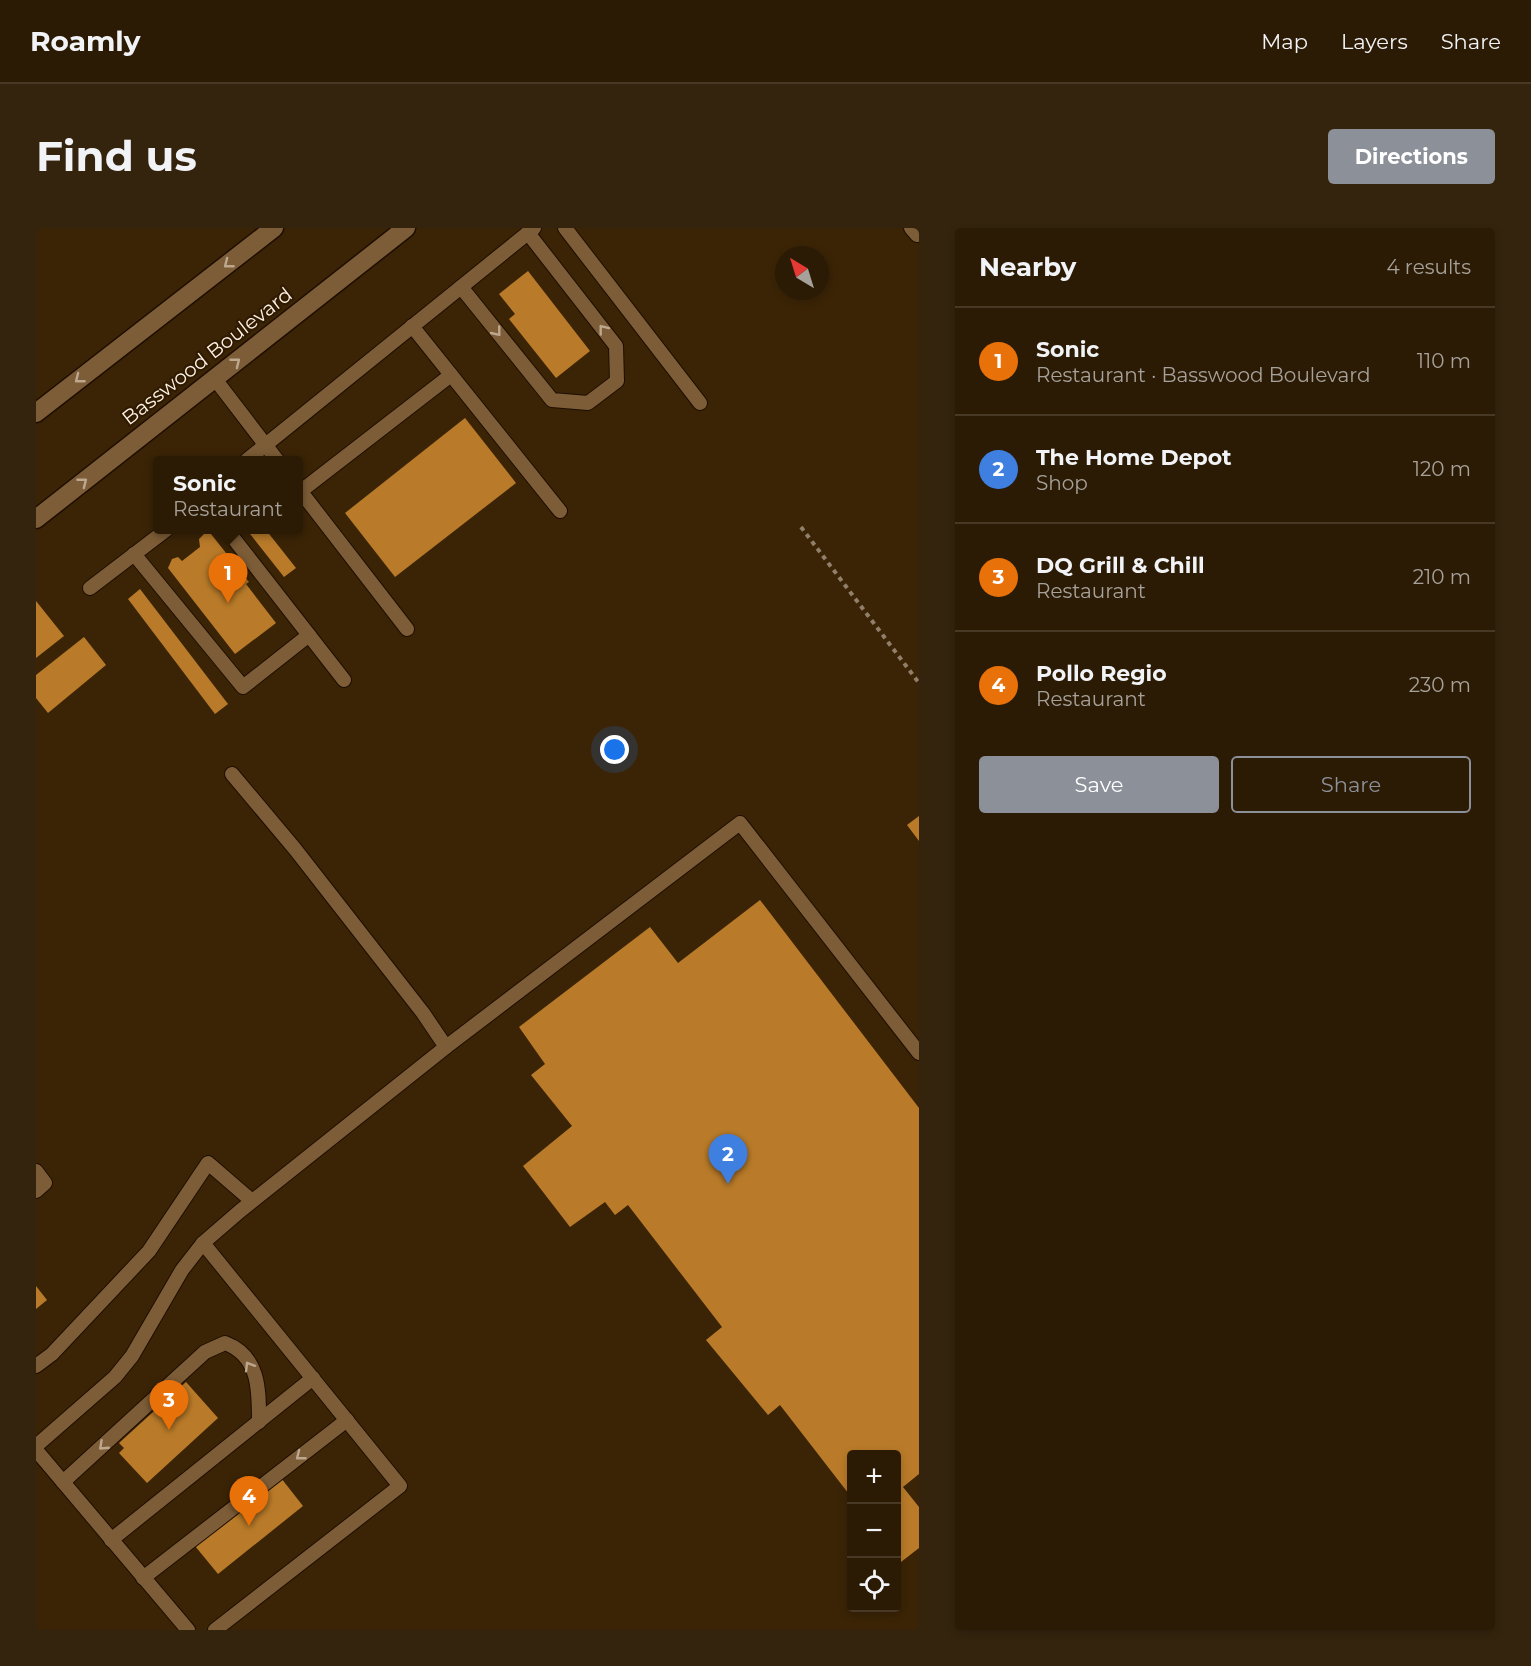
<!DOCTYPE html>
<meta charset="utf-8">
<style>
body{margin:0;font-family:Montserrat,sans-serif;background:#34240e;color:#f1f3f6}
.controls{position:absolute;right:18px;bottom:18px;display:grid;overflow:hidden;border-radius:6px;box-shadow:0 3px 9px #0003}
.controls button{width:54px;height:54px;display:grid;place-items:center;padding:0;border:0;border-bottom:2px solid #483926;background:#2c1b04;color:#f1f3f6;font:30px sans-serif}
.compass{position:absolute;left:739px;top:18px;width:54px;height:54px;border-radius:50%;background:#2c1b04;box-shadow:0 3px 9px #0003;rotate:322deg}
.you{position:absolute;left:579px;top:522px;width:21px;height:21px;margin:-15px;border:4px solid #fff;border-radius:50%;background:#1a73e8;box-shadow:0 0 0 9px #1a73e833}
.badge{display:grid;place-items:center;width:39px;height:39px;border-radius:50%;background:#8c9099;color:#fff;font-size:20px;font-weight:700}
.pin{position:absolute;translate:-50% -50px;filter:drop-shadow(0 2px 3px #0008)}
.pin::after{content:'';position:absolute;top:32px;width:21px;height:18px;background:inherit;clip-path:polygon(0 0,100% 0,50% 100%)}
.popup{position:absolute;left:117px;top:228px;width:150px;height:78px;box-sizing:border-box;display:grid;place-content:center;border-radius:6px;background:#2c1b04;filter:drop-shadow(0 2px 4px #0005);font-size:20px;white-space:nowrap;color:#a6a19a}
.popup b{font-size:22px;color:#f1f3f6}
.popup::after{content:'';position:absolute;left:50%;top:100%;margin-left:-12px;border:12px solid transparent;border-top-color:#2c1b04}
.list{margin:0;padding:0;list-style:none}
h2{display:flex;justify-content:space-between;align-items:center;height:78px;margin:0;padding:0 24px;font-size:26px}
h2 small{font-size:20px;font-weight:400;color:#a6a19a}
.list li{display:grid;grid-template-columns:39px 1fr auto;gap:18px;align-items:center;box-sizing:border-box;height:108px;padding:0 24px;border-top:2px solid #483926}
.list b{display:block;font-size:22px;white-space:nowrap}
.list p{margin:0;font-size:20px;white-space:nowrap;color:#a6a19a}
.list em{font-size:20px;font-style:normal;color:#a6a19a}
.actions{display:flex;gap:12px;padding:18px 24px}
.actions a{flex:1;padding:14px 0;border:2px solid #8c9099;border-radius:6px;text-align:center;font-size:21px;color:#8c9099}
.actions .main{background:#8c9099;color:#fff}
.icon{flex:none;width:33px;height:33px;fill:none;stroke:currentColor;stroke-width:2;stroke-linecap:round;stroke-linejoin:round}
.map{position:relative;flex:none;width:883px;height:1402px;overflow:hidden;border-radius:6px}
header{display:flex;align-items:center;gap:36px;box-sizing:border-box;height:84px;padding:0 30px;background:#2c1b04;border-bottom:2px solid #483926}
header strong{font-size:28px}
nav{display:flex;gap:33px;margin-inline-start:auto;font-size:21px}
.intro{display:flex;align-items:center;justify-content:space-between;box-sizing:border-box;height:144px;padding:0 36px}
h1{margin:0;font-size:42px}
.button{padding:15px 27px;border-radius:6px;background:#8c9099;color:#fff;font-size:21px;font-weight:700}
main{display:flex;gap:36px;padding:0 36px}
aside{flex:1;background:#2c1b04;border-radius:6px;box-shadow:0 3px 9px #0003}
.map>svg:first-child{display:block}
</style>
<header>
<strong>Roamly</strong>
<nav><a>Map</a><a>Layers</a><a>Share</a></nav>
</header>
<div class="intro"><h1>Find us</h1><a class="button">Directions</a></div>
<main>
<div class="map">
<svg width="883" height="1402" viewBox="0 0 883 1402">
<rect width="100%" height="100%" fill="#3b2406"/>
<g fill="#b97b29">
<polygon points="492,43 554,123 520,150 473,91 479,86 463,66"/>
<polygon points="429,190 480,255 359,349 309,285"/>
<polygon points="211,302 230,302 260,340 248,349"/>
<polygon points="169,305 175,306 213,354 210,356 240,395 199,426 132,340 136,331 142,329 146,333 164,319 163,311"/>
<polygon points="104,361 192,476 179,486 92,371"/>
<polygon points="0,373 28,408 0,430"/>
<polygon points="48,409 70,437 12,485 0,470 0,447"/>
<polygon points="883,588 883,613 871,597"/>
<polygon points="724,672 883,880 883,1246 867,1259 883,1279 883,1320 865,1334 860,1328 860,1226 816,1226 816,1270 744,1177 732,1187 670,1112 686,1099 592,977 579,987 569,974 534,999 487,938 536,898 495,847 509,836 483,799 614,699 642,735"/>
<polygon points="0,1058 11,1072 0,1081"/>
<polygon points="150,1154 182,1190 111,1255 83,1225 88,1220 83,1215"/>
<polygon points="245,1250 267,1278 182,1346 159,1318"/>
</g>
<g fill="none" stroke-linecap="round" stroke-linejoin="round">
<g stroke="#1e0e00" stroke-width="16">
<g id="lane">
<polyline points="529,0 664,175"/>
<polyline points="875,0 881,7"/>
<polyline points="425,59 516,172 552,175 581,153 580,118 492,5"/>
<polyline points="376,98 524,283"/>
<polyline points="179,151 241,232"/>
<polyline points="211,232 498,0"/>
<polyline points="262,260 371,401"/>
<polyline points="265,263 415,147"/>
<polyline points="191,302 308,452"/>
<polyline points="98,326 207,459 273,407"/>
<polyline points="54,360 130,302"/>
<polyline points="410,819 704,595 883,825"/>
<polyline points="0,943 9,955 0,963"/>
<polyline points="167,1015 364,1258 179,1402"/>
<polyline points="0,1138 16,1126 113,1023 172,935 216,973"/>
<polyline points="0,1218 79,1149 96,1128 146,1042 167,1015 204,983 410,819 387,785 259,621 196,546"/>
<polyline points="0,1222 152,1402"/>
<path d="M27,1254L169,1124L189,1115C224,1128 223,1163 223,1194"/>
<polyline points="75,1312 277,1150"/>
<polyline points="107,1350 311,1192"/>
</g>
</g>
<g stroke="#1e0e00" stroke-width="21">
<g id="secondary">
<polyline points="0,185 238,0"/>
<polyline points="0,291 370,0"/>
</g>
</g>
<polyline stroke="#917f69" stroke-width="4" stroke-dasharray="4.5 4.5" stroke-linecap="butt" points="765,299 883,455"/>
<use href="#lane" stroke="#7d5d37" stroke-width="14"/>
<use href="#secondary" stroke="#7d5d37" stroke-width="18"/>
</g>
<defs><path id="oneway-chevron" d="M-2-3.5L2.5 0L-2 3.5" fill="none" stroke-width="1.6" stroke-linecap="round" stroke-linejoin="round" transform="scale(1.5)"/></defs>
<g stroke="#bda78e">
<use href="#oneway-chevron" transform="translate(192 36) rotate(142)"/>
<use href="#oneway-chevron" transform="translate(567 101) rotate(-128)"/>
<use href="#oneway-chevron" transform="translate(461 104) rotate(51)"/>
<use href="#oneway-chevron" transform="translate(200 134) rotate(-38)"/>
<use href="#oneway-chevron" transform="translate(43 151) rotate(142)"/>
<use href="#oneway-chevron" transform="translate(47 254) rotate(-38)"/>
<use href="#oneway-chevron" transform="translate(213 1138) rotate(-121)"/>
<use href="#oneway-chevron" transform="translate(67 1218) rotate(137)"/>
<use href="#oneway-chevron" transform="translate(264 1228) rotate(142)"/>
</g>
<g text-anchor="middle" stroke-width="4.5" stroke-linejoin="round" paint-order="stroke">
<g font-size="20" fill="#fdf1e5" stroke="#301a00">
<text transform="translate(171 128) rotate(-38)" y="7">Basswood Boulevard</text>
</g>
</g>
</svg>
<div class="controls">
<button>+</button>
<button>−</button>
<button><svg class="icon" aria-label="locate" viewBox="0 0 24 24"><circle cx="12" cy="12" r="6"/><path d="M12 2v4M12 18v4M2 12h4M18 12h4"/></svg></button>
</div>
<svg class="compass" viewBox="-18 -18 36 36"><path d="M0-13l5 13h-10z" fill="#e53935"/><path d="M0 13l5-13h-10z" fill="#a6a19a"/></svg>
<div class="you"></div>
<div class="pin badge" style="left:192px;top:375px;background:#e8710a">1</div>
<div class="popup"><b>Sonic</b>Restaurant</div>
<div class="pin badge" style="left:692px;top:956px;background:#3f7fe0">2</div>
<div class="pin badge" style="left:133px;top:1202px;background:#e8710a">3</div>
<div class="pin badge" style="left:213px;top:1298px;background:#e8710a">4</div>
</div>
<aside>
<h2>Nearby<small>4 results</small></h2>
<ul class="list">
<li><span class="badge" style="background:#e8710a">1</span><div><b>Sonic</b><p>Restaurant · Basswood Boulevard</p></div><em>110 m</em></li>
<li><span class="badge" style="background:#3f7fe0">2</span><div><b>The Home Depot</b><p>Shop</p></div><em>120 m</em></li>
<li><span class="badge" style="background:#e8710a">3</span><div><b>DQ Grill &amp; Chill</b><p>Restaurant</p></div><em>210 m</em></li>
<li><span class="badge" style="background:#e8710a">4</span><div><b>Pollo Regio</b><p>Restaurant</p></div><em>230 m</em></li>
</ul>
<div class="actions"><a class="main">Save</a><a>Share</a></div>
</aside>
</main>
